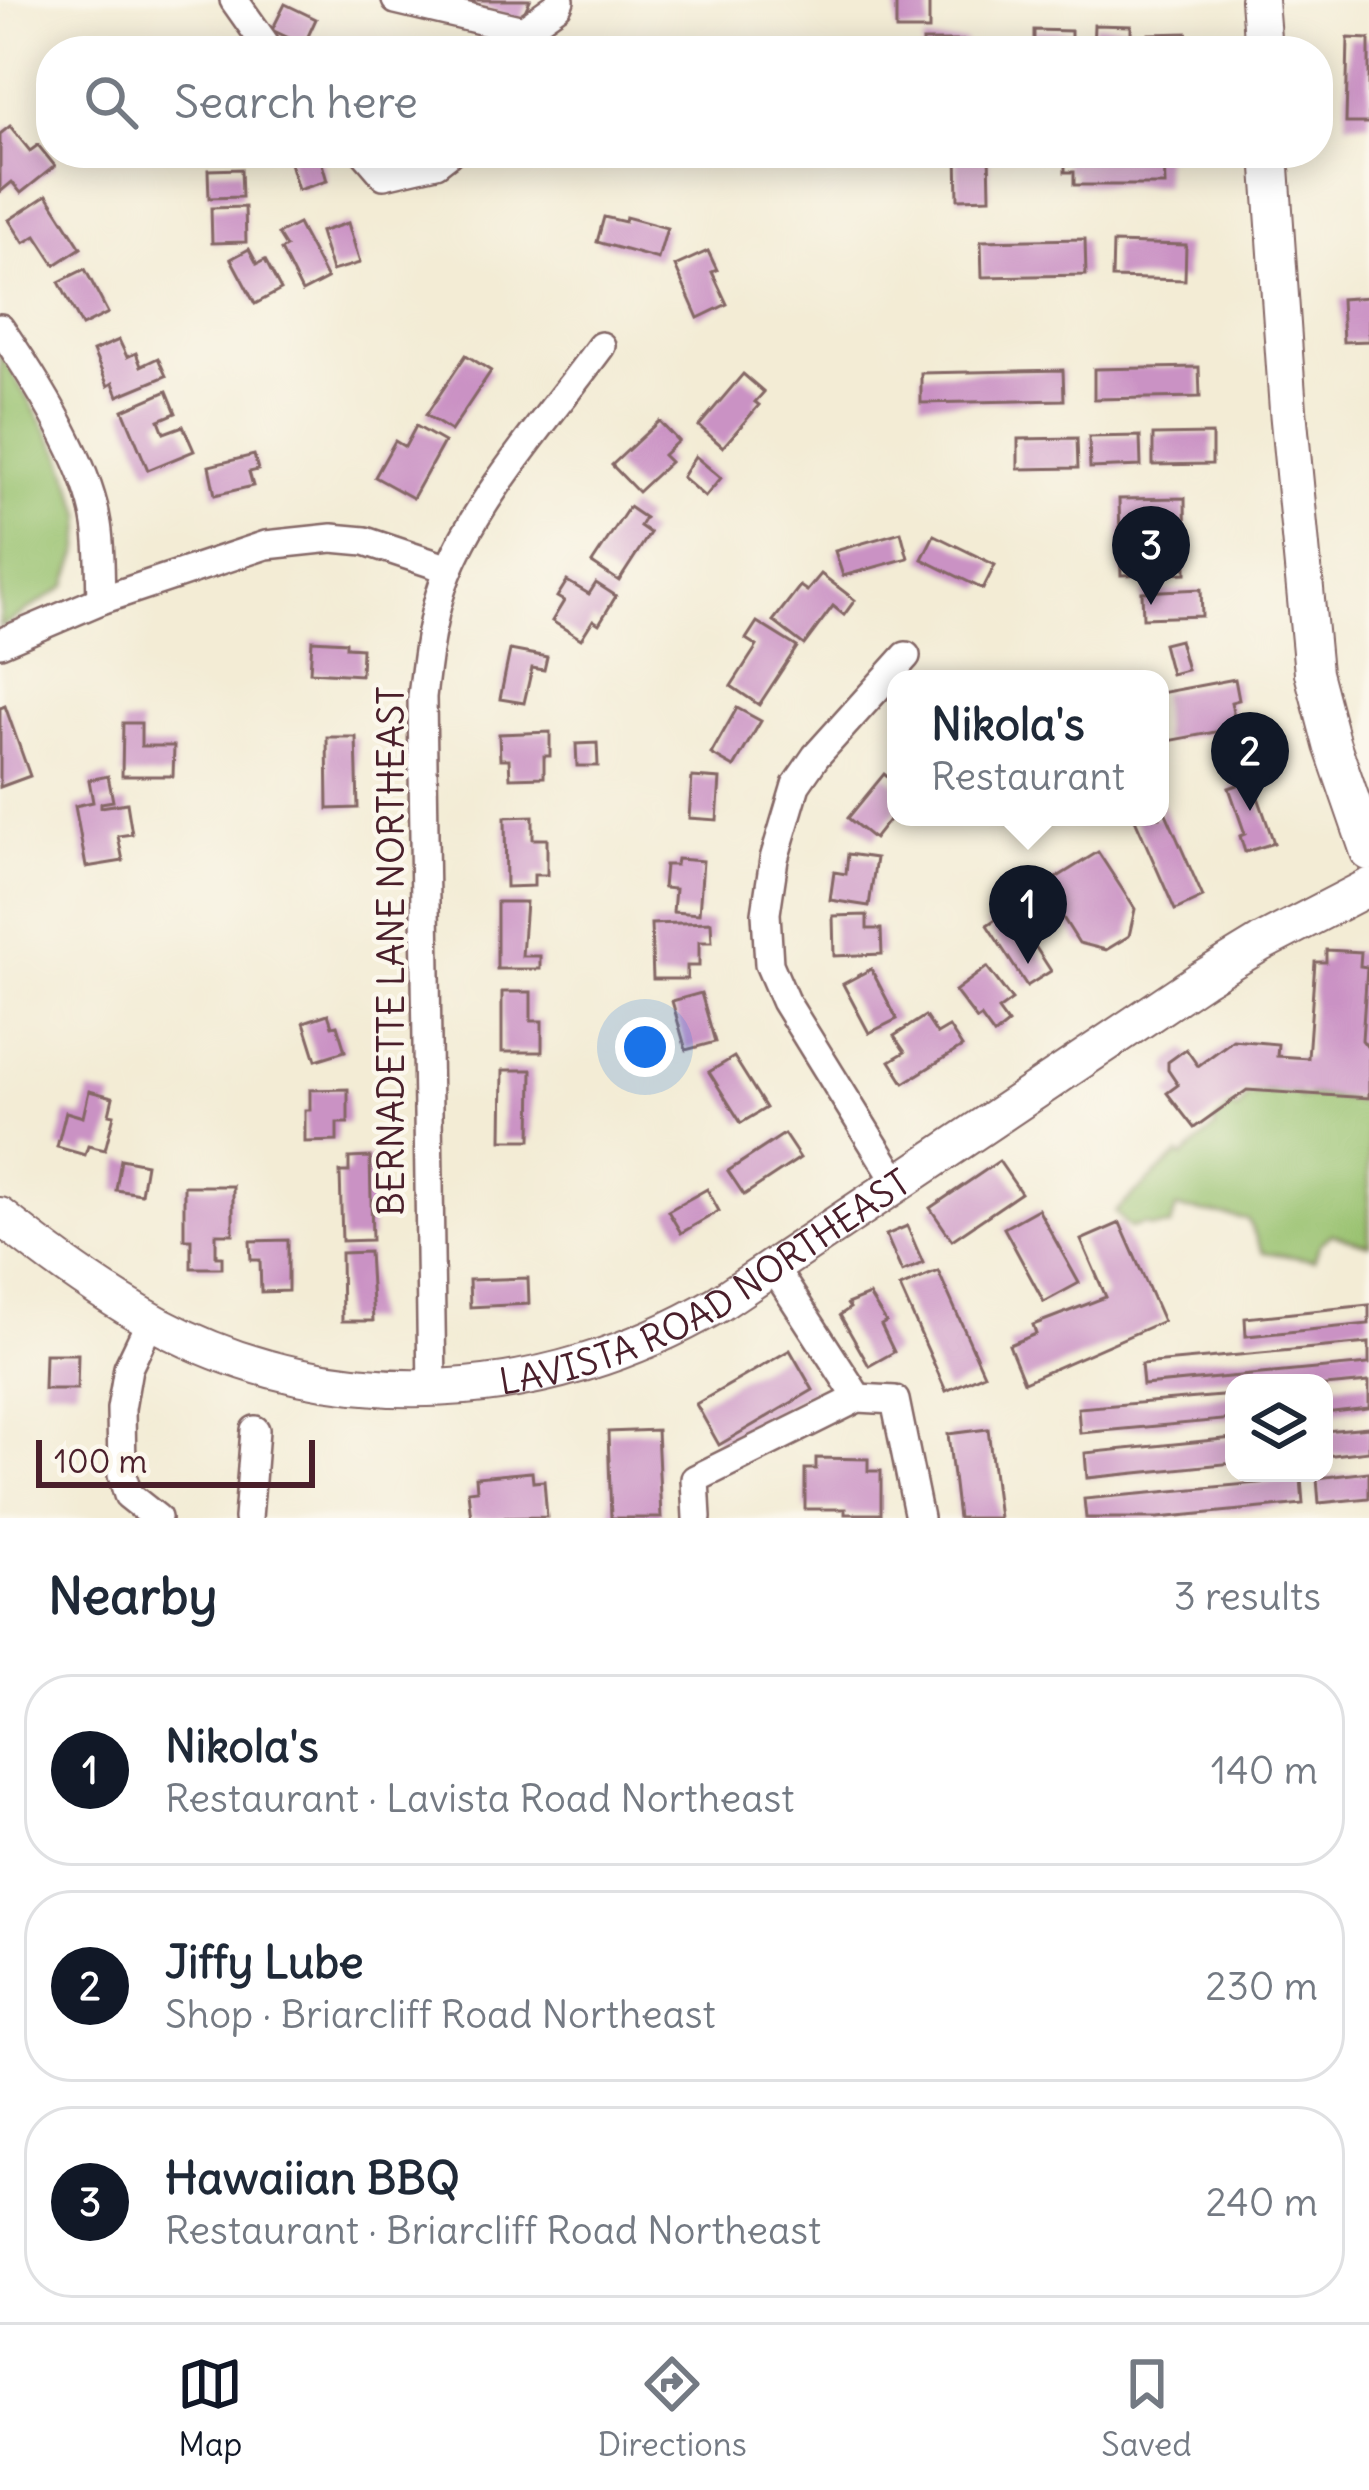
<!DOCTYPE html>
<meta charset="utf-8">
<style>
body{margin:0;font-family:Delius,sans-serif;background:#f2f2f3;color:#1f2937}
.controls{position:absolute;right:36px;bottom:36px;display:grid;overflow:hidden;border-radius:24px;box-shadow:0 6px 30px #0003}
.controls button{width:108px;height:108px;display:grid;place-items:center;padding:0;border:0;border-bottom:3px solid #e0e1e3;background:#fff;color:#1f2937;font:60px sans-serif}
.scale{position:absolute;left:36px;bottom:30px;width:279px;box-sizing:border-box;padding-left:12px;border:6px solid #4a1f2b;border-top:0;font-size:33px;line-height:42px;white-space:nowrap;color:#4a1f2b;-webkit-text-stroke:9px #fbf7ec;paint-order:stroke}
.you{position:absolute;left:645px;top:1047px;width:42px;height:42px;margin:-30px;border:9px solid #fff;border-radius:50%;background:#1a73e8;box-shadow:0 0 0 18px #1a73e833}
.badge{display:grid;place-items:center;width:78px;height:78px;border-radius:50%;background:#111827;color:#fff;font-size:39px;font-weight:700}
.pin{position:absolute;translate:-50% -99px;filter:drop-shadow(0 3px 6px #0008)}
.pin::after{content:'';position:absolute;top:63px;width:42px;height:36px;background:inherit;clip-path:polygon(0 0,100% 0,50% 100%)}
.popup{position:absolute;left:887px;top:670px;width:282px;height:156px;box-sizing:border-box;display:grid;place-content:center;border-radius:24px;background:#fff;filter:drop-shadow(0 3px 9px #0005);font-size:39px;white-space:nowrap;color:#747a83}
.popup b{font-size:45px;color:#1f2937}
.popup::after{content:'';position:absolute;left:50%;top:100%;margin-left:-24px;border:24px solid transparent;border-top-color:#fff}
.list{margin:0;padding:0;list-style:none}
h2{display:flex;justify-content:space-between;align-items:center;height:156px;margin:0;padding:0 48px;font-size:51px}
h2 small{font-size:39px;font-weight:400;color:#747a83}
.list li{display:grid;grid-template-columns:78px 1fr auto;gap:36px;align-items:center;box-sizing:border-box;height:192px;margin:0 24px 24px;padding:0 24px;border:3px solid #e0e1e3;border-radius:48px}
.list b{display:block;font-size:45px;white-space:nowrap}
.list p{margin:0;font-size:39px;white-space:nowrap;color:#747a83}
.list em{font-size:39px;font-style:normal;color:#747a83}
.icon{flex:none;width:66px;height:66px;fill:none;stroke:currentColor;stroke-width:2;stroke-linecap:round;stroke-linejoin:round}
.map{position:relative;flex:none;width:1369px;height:1518px;overflow:hidden}
.search{position:absolute;background:#fff;box-shadow:0 6px 30px #0003;left:36px;right:36px;top:36px;height:132px;display:flex;align-items:center;gap:30px;box-sizing:border-box;padding:0 42px;border-radius:48px;color:#747a83;font-size:45px}
.sheet{height:804px;background:#fff}
nav{display:flex;justify-content:space-around;align-items:center;box-sizing:border-box;height:168px;border-top:3px solid #e0e1e3;background:#fff;font-size:33px;color:#747a83}
nav a{display:grid;justify-items:center;gap:6px}
nav .on{color:#111827}
.map>svg:first-child{display:block}
</style>
<div class="map">
<svg width="1369" height="1518" viewBox="0 0 1369 1518">
<rect width="100%" height="100%" fill="#fbf7ec"/>
<filter id="ink" filterUnits="userSpaceOnUse"><feTurbulence type="fractalNoise" baseFrequency=".00833" numOctaves="2"/><feDisplacementMap in="SourceGraphic" scale="24" xChannelSelector="R" yChannelSelector="G"/><feConvolveMatrix kernelMatrix="1 2 1 2 8 2 1 2 1" color-interpolation-filters="sRGB"/></filter>
<filter id="wash" filterUnits="userSpaceOnUse"><feTurbulence type="fractalNoise" baseFrequency=".004" numOctaves="4" result="noise"/><feDisplacementMap in="SourceGraphic" scale="48" xChannelSelector="R" yChannelSelector="G"/><feGaussianBlur stdDeviation="2.7" result="paint"/><feColorMatrix in="noise" values="0 0 0 0 0 0 0 0 0 0 0 0 0 0 0 0 0 1.4 0 .05"/><feComposite in="paint" operator="in"/></filter>
<g filter="url(#wash)">
<rect width="100%" height="100%" fill="#f3ecd5"/>
<g fill="#98c16e" stroke="#71704c" stroke-width="3">
<polygon points="0,353 62,456 83,516 80,548 66,586 0,628"/>
<polygon points="1276,1091 1298,1094 1300,1098 1315,1095 1369,1103 1369,1245 1332,1234 1320,1244 1314,1260 1263,1252 1247,1219 1176,1208 1171,1226 1150,1227 1145,1224 1130,1228 1115,1212 1179,1154 1183,1157 1216,1127 1214,1123 1231,1106 1237,1111 1247,1096"/>
</g>
<g id="blocks">
<g fill="#ca92c4">
<polygon points="467,0 530,0 520,22"/>
<rect x="896" y="0" width="33" height="30"/>
<polygon points="285,4 316,19 304,45 272,30"/>
<polygon points="1094,25 1131,26 1131,51 1093,51"/>
<polygon points="1034,30 1071,31 1071,51 1034,51"/>
<polygon points="1187,33 1187,51 1149,51 1149,34"/>
<polygon points="1348,38 1369,39 1369,123 1346,123"/>
<rect x="923" y="41" width="43" height="10"/>
<polygon points="10,126 30,151 38,145 55,166 21,193 12,182 0,192 0,134"/>
<polygon points="297,153 319,153 327,181 298,190 288,156"/>
<polygon points="957,153 989,153 990,198 958,199"/>
<polygon points="1164,153 1165,185 1074,185 1074,172 1065,172 1065,154"/>
<polygon points="241,169 242,197 209,198 208,170"/>
<polygon points="47,195 81,248 55,265 36,236 24,243 9,220"/>
<polygon points="245,207 246,242 212,243 211,208"/>
<polygon points="604,217 625,222 626,217 667,228 658,259 597,242"/>
<polygon points="348,223 360,263 332,271 320,232"/>
<polygon points="298,224 327,279 302,292 281,250 286,247 278,234"/>
<polygon points="1085,239 1086,275 982,277 981,241"/>
<polygon points="1113,243 1186,245 1185,280 1112,278"/>
<polygon points="249,249 257,264 265,260 281,290 255,304 231,259"/>
<polygon points="708,251 717,270 712,272 727,304 698,318 675,266"/>
<polygon points="85,269 108,313 82,326 59,282"/>
<polygon points="1369,297 1369,341 1343,342 1341,299"/>
<polygon points="119,340 127,357 136,353 141,366 158,358 166,376 118,396 113,383 108,386 93,351"/>
<polygon points="466,355 491,371 451,431 426,415"/>
<polygon points="1199,367 1200,397 1094,399 1094,369"/>
<polygon points="1063,370 1064,400 921,403 921,373"/>
<polygon points="743,374 764,392 755,402 759,405 723,447 699,426"/>
<polygon points="167,391 176,413 159,420 164,433 183,426 194,451 148,470 123,410"/>
<polygon points="659,421 678,441 663,455 670,462 638,492 612,465"/>
<polygon points="416,426 444,442 413,498 375,477 395,441 405,447"/>
<polygon points="1212,434 1212,464 1153,465 1153,435"/>
<polygon points="1140,436 1141,466 1090,468 1089,437"/>
<polygon points="1077,438 1078,468 1018,469 1018,439"/>
<polygon points="254,455 258,470 249,472 253,486 215,495 209,466"/>
<polygon points="695,456 721,478 705,497 682,477"/>
<polygon points="1185,498 1186,573 1121,575 1119,499"/>
<polygon points="629,507 645,518 640,526 650,533 619,581 592,563"/>
<polygon points="901,532 908,558 843,576 835,551"/>
<polygon points="934,535 995,565 983,589 922,559"/>
<polygon points="821,574 855,600 844,615 833,606 804,645 773,621 800,586 807,591"/>
<polygon points="567,581 589,594 596,583 616,596 599,624 593,620 581,639 552,621 564,601 557,597"/>
<polygon points="1201,589 1202,616 1143,618 1142,592"/>
<polygon points="757,622 797,647 759,705 731,686 757,646 746,639"/>
<polygon points="312,640 346,642 346,647 362,648 361,675 310,672"/>
<polygon points="1179,640 1187,670 1171,674 1163,644"/>
<polygon points="510,650 547,657 544,670 532,668 524,703 500,699"/>
<polygon points="1235,679 1239,700 1231,702 1236,728 1163,742 1160,693"/>
<polygon points="5,706 30,776 0,787 0,708"/>
<polygon points="737,708 761,721 734,767 711,754"/>
<polygon points="123,723 141,723 141,746 174,746 173,776 122,776"/>
<polygon points="550,732 550,756 544,756 544,777 510,778 509,759 500,759 499,734"/>
<polygon points="327,737 356,737 358,808 328,809"/>
<polygon points="597,743 598,766 577,766 576,744"/>
<polygon points="884,774 896,784 896,811 874,839 848,818"/>
<polygon points="108,776 113,801 101,803 101,807 127,803 132,834 118,836 123,861 86,867 75,806 93,802 89,780"/>
<polygon points="692,777 720,779 717,820 689,818"/>
<polygon points="1252,780 1274,843 1245,852 1240,836 1245,834 1229,788"/>
<polygon points="1160,800 1203,897 1175,910 1134,817 1160,817"/>
<polygon points="533,816 533,839 547,839 547,875 534,875 534,886 506,887 505,817"/>
<polygon points="1098,852 1135,909 1129,936 1106,950 1079,943 1043,886"/>
<polygon points="848,854 876,858 869,906 830,900 834,872 846,874"/>
<polygon points="677,859 703,861 699,914 673,912 675,889 663,888 665,865 676,865"/>
<polygon points="497,902 526,902 522,956 540,956 540,969 497,969"/>
<polygon points="1011,909 1051,971 1027,986 987,925"/>
<polygon points="867,915 867,929 881,929 882,954 834,956 833,916"/>
<polygon points="711,922 712,942 699,942 699,966 687,966 687,979 653,979 651,924"/>
<polygon points="1326,950 1361,952 1360,966 1367,967 1362,1040 1369,1049 1369,1098 1247,1090 1194,1128 1167,1093 1178,1085 1168,1070 1168,1062 1186,1049 1198,1066 1233,1040 1278,1044 1277,1056 1308,1058 1315,962 1326,962"/>
<polygon points="987,967 1012,1000 998,1010 1008,1024 994,1035 981,1017 977,1020 955,991"/>
<polygon points="871,969 897,1019 869,1033 843,984"/>
<polygon points="502,992 531,992 531,1021 542,1021 542,1052 502,1052"/>
<polygon points="701,993 715,1042 686,1050 672,1001"/>
<polygon points="328,1014 332,1026 337,1025 345,1051 316,1060 304,1022"/>
<polygon points="925,1016 937,1034 949,1027 962,1047 904,1083 890,1061 905,1052 894,1036"/>
<polygon points="734,1057 766,1108 741,1123 709,1072"/>
<polygon points="503,1070 532,1070 531,1140 502,1140"/>
<polygon points="348,1089 348,1123 337,1123 337,1141 305,1142 305,1110 310,1110 310,1090"/>
<polygon points="89,1091 113,1097 109,1114 114,1115 105,1150 88,1146 85,1155 57,1147 66,1112 83,1117"/>
<polygon points="784,1134 800,1158 744,1195 728,1171"/>
<polygon points="370,1157 372,1240 342,1241 340,1172 349,1172 349,1158"/>
<polygon points="121,1159 146,1164 141,1194 116,1190"/>
<polygon points="999,1161 1021,1193 952,1240 930,1208"/>
<polygon points="184,1186 233,1186 233,1234 216,1234 216,1257 222,1257 222,1268 191,1268 191,1239 184,1239"/>
<polygon points="707,1189 719,1211 681,1233 668,1211"/>
<polygon points="1038,1209 1079,1283 1044,1302 1004,1228"/>
<polygon points="1120,1223 1163,1321 1024,1382 1009,1345 1036,1334 1033,1325 1106,1297 1081,1240"/>
<polygon points="907,1226 923,1263 902,1272 886,1235"/>
<polygon points="288,1240 288,1291 261,1292 260,1260 251,1260 250,1241"/>
<polygon points="369,1252 373,1321 342,1321 341,1253"/>
<polygon points="938,1271 984,1374 946,1391 900,1287"/>
<polygon points="528,1278 529,1304 470,1307 469,1280"/>
<polygon points="869,1295 886,1322 881,1325 894,1352 869,1366 840,1315 850,1308 847,1304"/>
<polygon points="1369,1305 1369,1324 1246,1336 1245,1318"/>
<polygon points="1369,1343 1369,1364 1143,1385 1141,1364"/>
<polygon points="790,1350 813,1390 719,1445 696,1404"/>
<polygon points="45,1354 78,1354 77,1389 44,1389"/>
<polygon points="1369,1382 1369,1408 1324,1413 1324,1386"/>
<polygon points="1234,1395 1234,1419 1080,1433 1078,1408"/>
<polygon points="1369,1427 1369,1451 1324,1456 1324,1431"/>
<polygon points="988,1429 999,1518 958,1518 948,1434"/>
<polygon points="657,1430 661,1518 611,1518 608,1432"/>
<polygon points="1234,1438 1234,1463 1087,1478 1085,1453"/>
<polygon points="816,1458 868,1459 868,1471 881,1471 881,1514 845,1514 845,1509 805,1509 805,1469 816,1469"/>
<polygon points="532,1472 533,1482 544,1481 547,1517 471,1518 468,1491 477,1490 476,1477"/>
<polygon points="1369,1472 1369,1498 1319,1503 1317,1478"/>
<polygon points="1301,1479 1303,1504 1158,1518 1086,1518 1084,1499"/>
</g>
</g>
</g>
<g filter="url(#ink)">
<use href="#blocks" fill-opacity="0" stroke="#856766" stroke-width="3"/>
<g fill="none" stroke-linecap="round" stroke-linejoin="round">
<g stroke="#856766" stroke-width="32">
<g id="minor">
<polyline points="234,0 270,51"/>
<polyline points="396,0 523,30 558,5 560,0"/>
<polyline points="529,26 540,40 535,51"/>
<polyline points="365,153 384,175 436,163 449,153"/>
<path d="M0,328C35,379 88,463 97,524C101,549 100,575 101,600"/>
<polyline points="0,643 101,600 266,545 332,538 365,541 449,569"/>
<polyline points="898,1184 785,1001 769,964 766,913 774,859 796,785 816,756 906,656"/>
<polyline points="775,1270 858,1398"/>
<polyline points="151,1320 128,1368 121,1409 122,1475 128,1495 157,1518"/>
<path d="M432,1390L422,697C427,655 432,609 449,569C480,494 552,413 601,346"/>
<polyline points="248,1518 255,1430"/>
<polyline points="697,1518 695,1479 858,1398 895,1400 919,1518"/>
</g>
</g>
<g stroke="#856766" stroke-width="40">
<g id="major">
<polyline points="1259,0 1263,51"/>
<polyline points="1270,153 1288,410 1313,673 1332,745 1369,852"/>
<path id="s1" d="M0,1216C50,1256 102,1294 159,1325C337,1420 547,1404 718,1304L1202,979L1261,943L1369,887"/>
</g>
</g>
<use href="#minor" stroke="#fff" stroke-width="27"/>
<use href="#major" stroke="#fff" stroke-width="36"/>
</g>
</g>
<g text-anchor="middle" stroke-width="9" stroke-linejoin="round" paint-order="stroke">
<g font-size="36" fill="#4a1f2b" stroke="#fbf7ec">
<text transform="translate(391 951) rotate(-90)" y="13">BERNADETTE LANE NORTHEAST</text>
<text dy="13" stroke="none"><textPath href="#s1" startOffset="774">LAVISTA ROAD NORTHEAST</textPath></text>
</g>
</g>
</svg>
<div class="controls">
<button><svg class="icon" aria-label="layers" viewBox="0 0 24 24"><path d="M12 4l9 5-9 5-9-5zM3 14l9 5 9-5"/></svg></button>
</div>
<div class="scale">100 m</div>
<div class="you"></div>
<div class="pin badge" style="left:1028px;top:964px">1</div>
<div class="popup"><b>Nikola's</b>Restaurant</div>
<div class="pin badge" style="left:1250px;top:811px">2</div>
<div class="pin badge" style="left:1151px;top:605px">3</div>
<div class="search"><svg class="icon" aria-label="search" viewBox="0 0 24 24"><circle cx="10" cy="10" r="6"/><path d="M15 15l6 6"/></svg>Search here</div>
</div>
<section class="sheet">
<h2>Nearby<small>3 results</small></h2>
<ul class="list">
<li><span class="badge">1</span><div><b>Nikola's</b><p>Restaurant · Lavista Road Northeast</p></div><em>140 m</em></li>
<li><span class="badge">2</span><div><b>Jiffy Lube</b><p>Shop · Briarcliff Road Northeast</p></div><em>230 m</em></li>
<li><span class="badge">3</span><div><b>Hawaiian BBQ</b><p>Restaurant · Briarcliff Road Northeast</p></div><em>240 m</em></li>
</ul>
</section>
<nav>
<a class="on"><svg class="icon" aria-label="map" viewBox="0 0 24 24"><path d="M3 6l6-2 6 2 6-2v14l-6 2-6-2-6 2zM9 4v14M15 6v14"/></svg>Map</a>
<a><svg class="icon" aria-label="directions" viewBox="0 0 24 24"><path d="M12 3l9 9-9 9-9-9zM9 14v-3h6M13 9l2 2-2 2"/></svg>Directions</a>
<a><svg class="icon" aria-label="saved" viewBox="0 0 24 24"><path d="M7 4h10v16l-5-4-5 4z"/></svg>Saved</a>
</nav>
